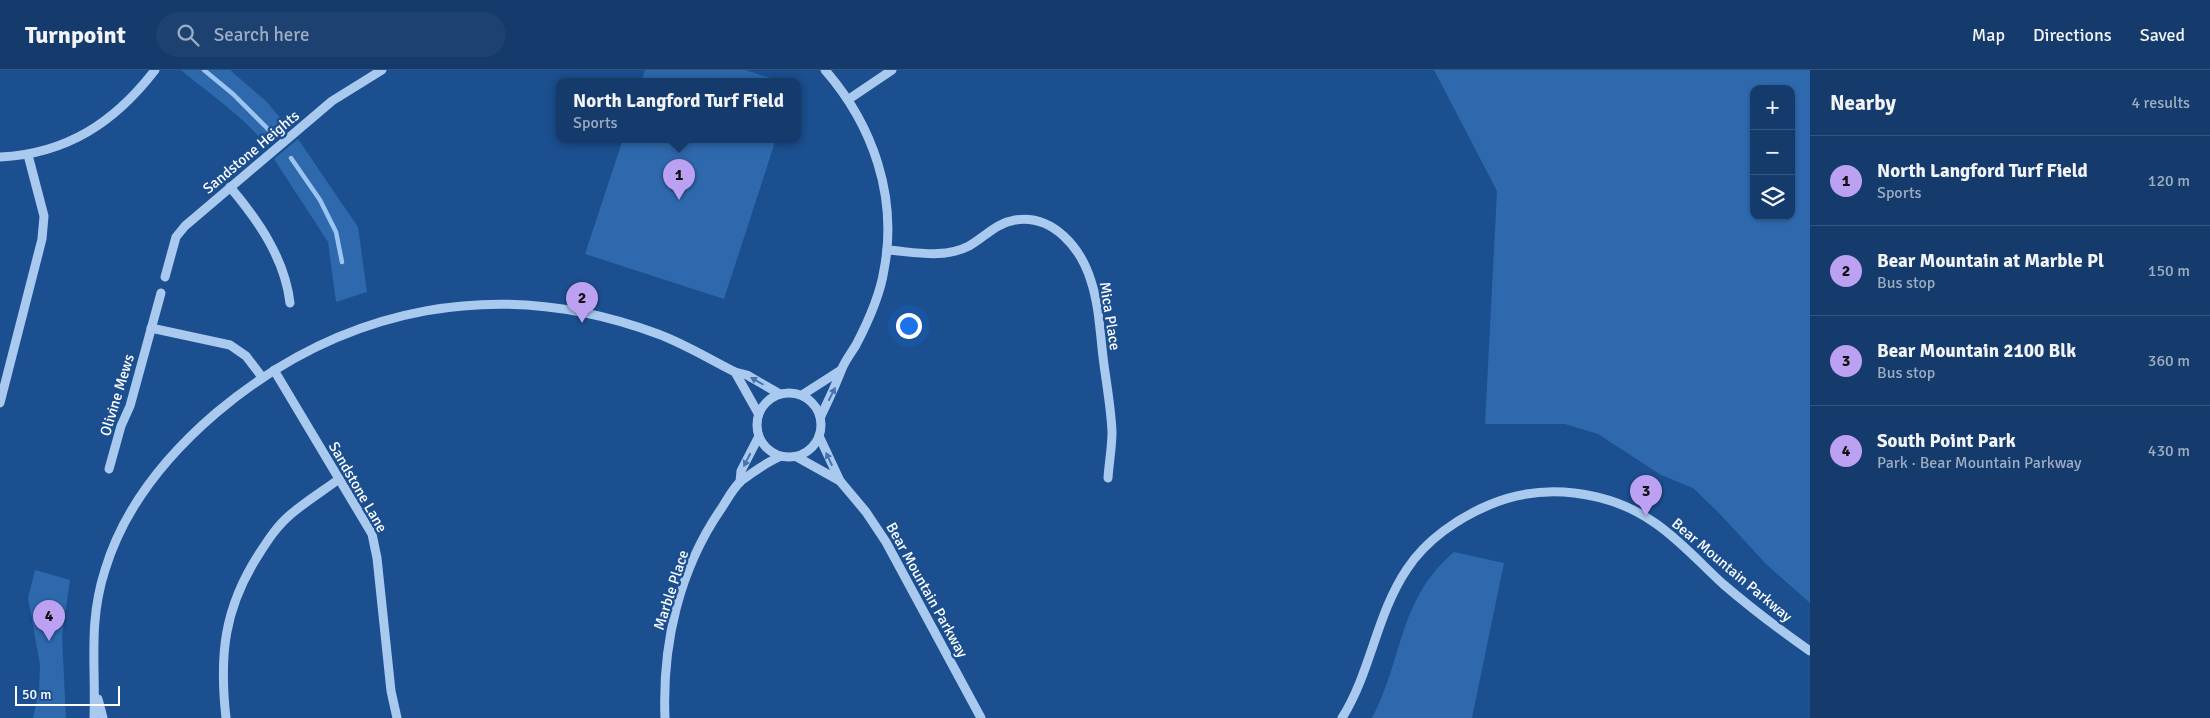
<!DOCTYPE html>
<meta charset="utf-8">
<style>
body{margin:0;font-family:Signika,sans-serif;background:#1d4271;color:#f1f3f6}
.controls{position:absolute;right:15px;top:15px;display:grid;overflow:hidden;border-radius:10px;box-shadow:0 1px 4px #0004}
.controls button{width:45px;height:45px;display:grid;place-items:center;padding:0;border:0;border-bottom:1px solid #33557e;background:#143b6b;color:#f1f3f6;font:25px sans-serif}
.scale{position:absolute;left:15px;bottom:12px;width:105px;box-sizing:border-box;padding-left:5px;border:2px solid #fff;border-top:0;font-size:14px;line-height:18px;white-space:nowrap;color:#fff;-webkit-text-stroke:4px #1b4f8f;paint-order:stroke}
.you{position:absolute;left:908px;top:255px;width:18px;height:18px;margin:-12px;border:4px solid #fff;border-radius:50%;background:#1a73e8;box-shadow:0 0 0 8px #1a73e833}
.badge{display:grid;place-items:center;width:32px;height:32px;border-radius:50%;background:#bca0f2;color:#111;font-size:16px;font-weight:700}
.pin{position:absolute;translate:-50% -41px;filter:drop-shadow(0 1px 2px #0008)}
.pin::after{content:'';position:absolute;top:26px;width:18px;height:15px;background:inherit;clip-path:polygon(0 0,100% 0,50% 100%)}
.popup{position:absolute;left:556px;top:8px;width:245px;height:65px;box-sizing:border-box;display:grid;place-content:center;border-radius:10px;background:#143b6b;filter:drop-shadow(0 1px 4px #0005);font-size:16px;white-space:nowrap;color:#9dadc1}
.popup b{font-size:19px;color:#f1f3f6}
.popup::after{content:'';position:absolute;left:50%;top:100%;margin-left:-10px;border:10px solid transparent;border-top-color:#143b6b}
.list{margin:0;padding:0;list-style:none}
h2{display:flex;justify-content:space-between;align-items:center;height:65px;margin:0;padding:0 20px;font-size:21px}
h2 small{font-size:16px;font-weight:400;color:#9dadc1}
.list li{display:grid;grid-template-columns:32px 1fr auto;gap:15px;align-items:center;box-sizing:border-box;height:90px;padding:0 20px;border-top:1px solid #33557e}
.list b{display:block;font-size:19px;white-space:nowrap}
.list p{margin:0;font-size:16px;white-space:nowrap;color:#9dadc1}
.list em{font-size:16px;font-style:normal;color:#9dadc1}
.icon{flex:none;width:28px;height:28px;fill:none;stroke:currentColor;stroke-width:2;stroke-linecap:round;stroke-linejoin:round}
.map{position:relative;flex:none;width:1810px;height:648px;overflow:hidden}
header{display:flex;align-items:center;gap:30px;box-sizing:border-box;height:70px;padding:0 25px;background:#143b6b;border-bottom:1px solid #33557e}
header strong{font-size:24px}
nav{display:flex;gap:28px;margin-inline-start:auto;font-size:18px}
.search{width:350px;height:45px;background:#1d4271;display:flex;align-items:center;gap:12px;box-sizing:border-box;padding:0 18px;border-radius:28px;color:#9dadc1;font-size:19px}
main{display:flex}
aside{flex:1;background:#143b6b}
.map>svg:first-child{display:block}
</style>
<header>
<strong>Turnpoint</strong>
<div class="search"><svg class="icon" aria-label="search" viewBox="0 0 24 24"><circle cx="10" cy="10" r="6"/><path d="M15 15l6 6"/></svg>Search here</div>
<nav><a>Map</a><a>Directions</a><a>Saved</a></nav>
</header>
<main>
<div class="map">
<svg width="1810" height="648" viewBox="0 0 1810 648">
<rect width="100%" height="100%" fill="#1b4f8f"/>
<g fill="#2e69ad" fill-rule="evenodd">
<path d="M181,0H230L267,32L287,56L265,75C247,49 206,21 181,0Z"/>
<polygon points="645,0 745,0 780,11 641,11"/>
<path d="M1434,0H1810V533L1766,494L1719,443L1693,418L1661,405L1598,364L1565,354H1485L1497,121ZM1754,19H1791V146H1754Z"/>
<polygon points="298,69 358,157 367,222 336,232 328,172 274,89"/>
<polygon points="623,69 776,69 724,229 585,184"/>
<path d="M1454,482L1504,493L1472,648H1372C1404,588 1397,531 1454,482Z"/>
<polygon points="35,500 70,510 62,566 66,648 33,648 39,621 40,595 28,528"/>
</g>
<g fill="none" stroke-linecap="round" stroke-linejoin="round">
<g stroke="#9cc4f0" stroke-width="4.5">
<polyline points="204,0 233,24 271,62"/>
<polyline points="291,88 320,130 336,162 342,192"/>
</g>
<g stroke="#a9c9ee" stroke-width="9">
<polyline points="849,29 892,0"/>
<path d="M0,87C67,84 115,52 155,0"/>
<path d="M230,117C258,150 285,189 290,233"/>
<path d="M887,180C915,182 944,189 969,176C985,167 996,153 1015,150C1053,144 1081,178 1091,211C1099,235 1100,262 1103,287C1106,312 1111,337 1112,362C1112,377 1109,393 1108,408"/>
<polyline points="165,207 176,167 185,156 332,31 382,0"/>
<polyline points="151,258 230,275 246,286 262,307"/>
<polyline points="274,300 372,464 377,488 391,621 397,648"/>
<polyline points="735,302 758,343"/>
<circle cx="789" cy="355" r="32"/>
<polyline points="802,325 841,300"/>
<polyline points="0,333 42,169 44,146 28,85"/>
<path d="M821,346C828,331 835,317 841,301C844,292 851,283 856,275C868,252 880,226 884,200C898,127 873,55 825,0"/>
<polyline points="819,366 840,411 866,442 886,472 981,648"/>
<polyline points="797,387 840,411"/>
<polyline points="109,399 121,356 130,336 161,223"/>
<polyline points="740,412 741,401 758,368"/>
<polyline points="98,629 103,648"/>
<path d="M94,648C96,595 88,553 105,500C124,437 167,385 216,343C344,235 500,205 658,264C685,274 709,289 735,302L747,305L778,323"/>
<path d="M226,648C219,585 224,538 259,484C268,470 277,456 290,445C305,432 323,421 339,409"/>
<path d="M665,648C662,574 679,500 721,439C727,430 733,418 741,411C753,402 766,393 779,387"/>
<path d="M1342,648C1371,602 1376,545 1407,499C1426,470 1458,448 1489,435C1542,412 1608,420 1655,453C1680,470 1701,494 1723,514C1751,538 1780,560 1810,581"/>
</g>
</g>
<defs><path id="oneway-solid" d="M-6-.8H1V-3.2L6.5 0L1 3.2V.8H-6Z" transform="scale(1.25)"/></defs>
<g fill="#4674ac">
<use href="#oneway-solid" transform="translate(757 311) rotate(-150)"/>
<use href="#oneway-solid" transform="translate(832 324) rotate(-63)"/>
<use href="#oneway-solid" transform="translate(829 389) rotate(-115)"/>
<use href="#oneway-solid" transform="translate(747 390) rotate(117)"/>
</g>
<g text-anchor="middle" stroke-width="5" stroke-linejoin="round" paint-order="stroke">
<g font-size="15" fill="#fff" stroke="#1b4f8f">
<text transform="translate(251 82) rotate(-40)" y="5">Sandstone Heights</text>
<text transform="translate(1110 246) rotate(81)" y="5">Mica Place</text>
<text transform="translate(117 325) rotate(-73)" y="5">Olivine Mews</text>
<text transform="translate(358 417) rotate(60)" y="5">Sandstone Lane</text>
<text transform="translate(1732 500) rotate(40)" y="5">Bear Mountain Parkway</text>
<text transform="translate(671 520) rotate(-72)" y="5">Marble Place</text>
<text transform="translate(927 520) rotate(61)" y="5">Bear Mountain Parkway</text>
</g>
</g>
</svg>
<div class="controls">
<button>+</button>
<button>−</button>
<button><svg class="icon" aria-label="layers" viewBox="0 0 24 24"><path d="M12 4l9 5-9 5-9-5zM3 14l9 5 9-5"/></svg></button>
</div>
<div class="scale">50 m</div>
<div class="you"></div>
<div class="pin badge" style="left:679px;top:130px">1</div>
<div class="popup"><b>North Langford Turf Field</b>Sports</div>
<div class="pin badge" style="left:582px;top:253px">2</div>
<div class="pin badge" style="left:1646px;top:446px">3</div>
<div class="pin badge" style="left:49px;top:571px">4</div>
</div>
<aside>
<h2>Nearby<small>4 results</small></h2>
<ul class="list">
<li><span class="badge">1</span><div><b>North Langford Turf Field</b><p>Sports</p></div><em>120 m</em></li>
<li><span class="badge">2</span><div><b>Bear Mountain at Marble Pl</b><p>Bus stop</p></div><em>150 m</em></li>
<li><span class="badge">3</span><div><b>Bear Mountain 2100 Blk</b><p>Bus stop</p></div><em>360 m</em></li>
<li><span class="badge">4</span><div><b>South Point Park</b><p>Park · Bear Mountain Parkway</p></div><em>430 m</em></li>
</ul>
</aside>
</main>
